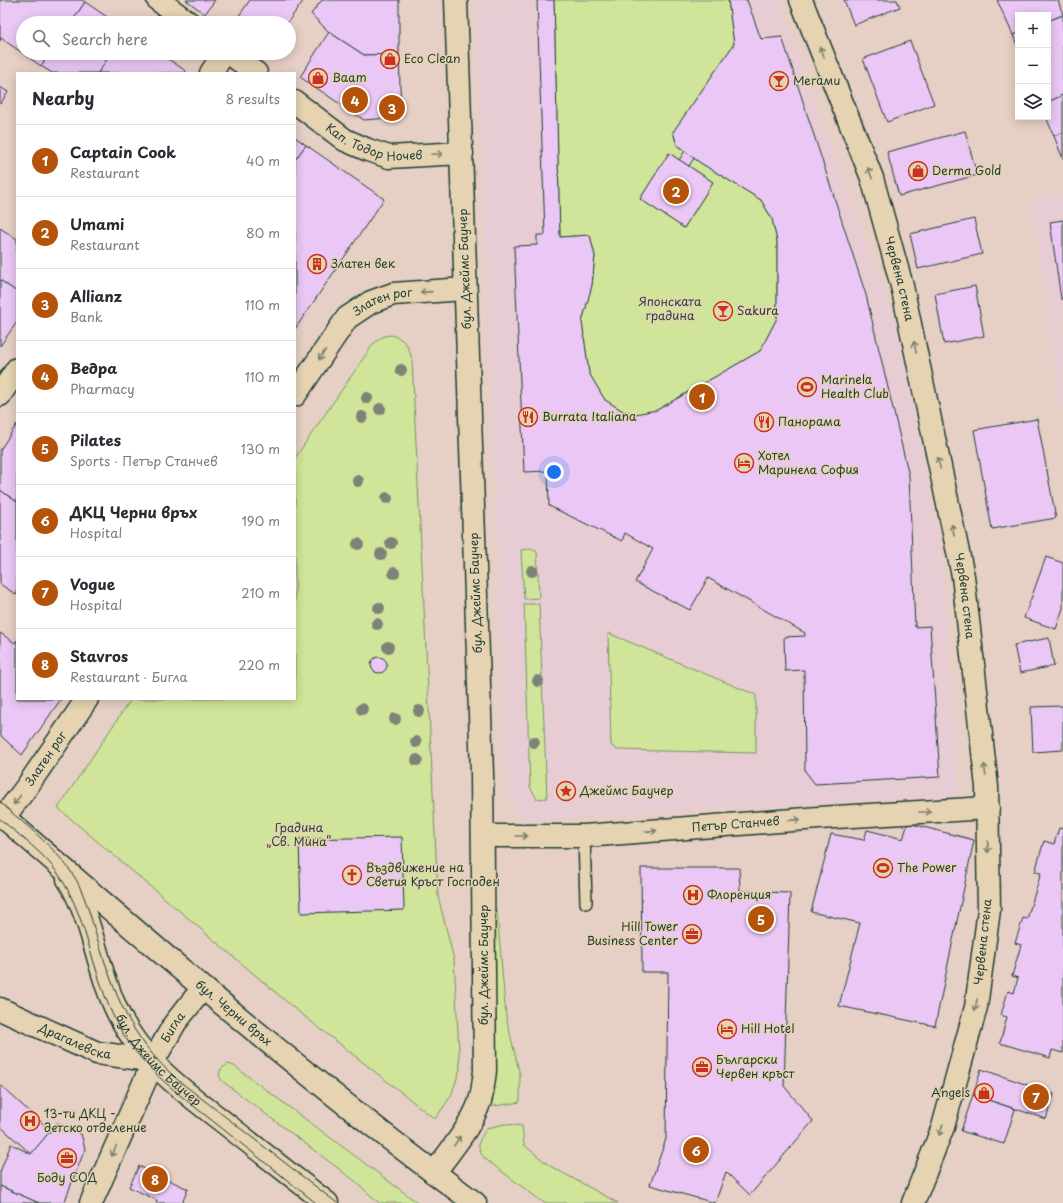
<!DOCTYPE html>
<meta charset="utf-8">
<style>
body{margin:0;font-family:"Playpen Sans",sans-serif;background:#f2f2f3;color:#2b2b33}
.controls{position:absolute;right:12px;top:12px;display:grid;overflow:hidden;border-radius:0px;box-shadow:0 2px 10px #0003}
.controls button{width:36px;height:36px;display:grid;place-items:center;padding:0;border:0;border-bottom:1px solid #e1e1e2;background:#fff;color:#2b2b33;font:20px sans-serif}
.you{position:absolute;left:554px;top:472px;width:14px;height:14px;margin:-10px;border:3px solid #fff;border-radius:50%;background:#1a73e8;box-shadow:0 0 0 6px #1a73e833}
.badge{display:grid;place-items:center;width:26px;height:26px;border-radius:50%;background:#b45309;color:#fff;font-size:13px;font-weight:700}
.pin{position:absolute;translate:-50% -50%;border:2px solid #fff;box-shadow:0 1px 4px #0006}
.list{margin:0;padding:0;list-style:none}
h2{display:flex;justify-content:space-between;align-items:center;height:52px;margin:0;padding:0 16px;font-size:17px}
h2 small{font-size:13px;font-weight:400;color:#7c7c81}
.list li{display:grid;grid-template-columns:26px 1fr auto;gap:12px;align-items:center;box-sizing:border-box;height:72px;padding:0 16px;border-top:1px solid #e1e1e2}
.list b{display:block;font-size:15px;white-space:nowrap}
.list p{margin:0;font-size:13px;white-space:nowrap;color:#7c7c81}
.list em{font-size:13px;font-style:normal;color:#7c7c81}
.icon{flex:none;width:22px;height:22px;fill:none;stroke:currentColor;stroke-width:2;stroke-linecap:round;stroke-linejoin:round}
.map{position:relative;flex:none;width:1063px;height:1203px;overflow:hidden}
.search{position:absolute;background:#fff;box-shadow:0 2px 10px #0003;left:16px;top:16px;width:280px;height:44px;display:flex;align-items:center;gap:10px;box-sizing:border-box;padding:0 14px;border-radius:22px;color:#7c7c81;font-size:15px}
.panel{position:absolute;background:#fff;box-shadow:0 2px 10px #0003;left:16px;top:72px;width:280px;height:628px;border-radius:0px}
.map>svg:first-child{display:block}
</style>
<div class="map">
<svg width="1063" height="1203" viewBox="0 0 1063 1203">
<rect width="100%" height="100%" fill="#e6cfc5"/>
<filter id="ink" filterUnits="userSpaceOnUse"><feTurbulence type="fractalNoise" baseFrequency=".025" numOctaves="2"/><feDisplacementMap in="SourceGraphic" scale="8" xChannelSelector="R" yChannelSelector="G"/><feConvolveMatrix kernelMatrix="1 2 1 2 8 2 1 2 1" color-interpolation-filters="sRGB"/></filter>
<g filter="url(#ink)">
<g fill="#e7cdd3">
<polygon points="476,0 780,0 794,46 901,335 942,554 959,796 518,820 509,793 505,756"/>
<polygon points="1063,194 1063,405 1060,405 1031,198"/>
</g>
<g fill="#d0e599" stroke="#789166" fill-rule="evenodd">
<path d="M554,0H728L734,44L673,132L677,146L699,162L761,200L772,219L777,241V318L760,351L657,410L640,414L623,411L605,400L589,373L582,322L592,285L595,256L590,235L560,237ZM669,153L713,182L684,228L640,199Z"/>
<path d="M391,335C406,339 409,347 412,361L438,896L454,960L460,1069L451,1096L435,1119L294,1008L58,808L131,699H295V458L374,343L384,336Z"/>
<polygon points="531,549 537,552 539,598 524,599 521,550"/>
<polygon points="524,604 539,604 547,798 537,799 530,787"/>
<polygon points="608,633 756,695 756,753 617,750 611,745"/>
<polygon points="495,908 497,912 506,1017 520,1075 520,1102 488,1107 493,1086 496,1063 492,910"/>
<polygon points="228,1064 234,1066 418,1203 379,1203 355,1181 222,1081 219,1075 221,1069"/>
<path d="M505,1124L522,1126L524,1145L550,1166L618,1203H544L484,1158C475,1144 479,1141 487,1128Z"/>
</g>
<g fill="#eac7f4" stroke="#1f3d34">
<polygon points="0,0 82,0 85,2 71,23 23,23 23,53 50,53 41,66 1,38 0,41"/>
<polygon points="186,0 215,0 205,14"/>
<polygon points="250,0 304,0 287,23 234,23"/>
<polygon points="322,0 399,0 399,54 364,55 329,32 311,14"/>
<polygon points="537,0 554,0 560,237 590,235 595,256 592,285 582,322 589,373 605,400 623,411 635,414 657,410 760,351 777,318 777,241 772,219 761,200 699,162 677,145 673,132 734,44 728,0 747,0 761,39 782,37 866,295 909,476 915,627 930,626 940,777 815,784 805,771 804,670 785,671 784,637 805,636 805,633 708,578 690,610 635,582 653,549 625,533 622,541 549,506 548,471 524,472 514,246 537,245 537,235 545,235"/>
<polygon points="844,0 897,0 900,7 854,25"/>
<polygon points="997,0 1058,0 1063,15 1048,21 1048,15 1018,15 1018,33 1013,35"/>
<polygon points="85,2 116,23 71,23"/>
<polygon points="1063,15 1063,95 1048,102 1048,21"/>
<polygon points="329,32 364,55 399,54 401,117 364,120 300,77"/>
<polygon points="1018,33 1018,48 1013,35"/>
<polygon points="910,41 934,104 887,122 863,59"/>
<polygon points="50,53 111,53 98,73 52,73 41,66"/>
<polygon points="111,53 159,53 186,71 185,73 98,73"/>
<polygon points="0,87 8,92 0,104"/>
<polygon points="1063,95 1063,132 1054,136 1046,117 1048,117 1048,102"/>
<polygon points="965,131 977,175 899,196 887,152"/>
<polygon points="1063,132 1063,159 1054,136"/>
<polygon points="295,137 306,145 295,160"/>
<polygon points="306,145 384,199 295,329 295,160"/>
<polygon points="685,151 694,158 689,166 679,160"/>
<polygon points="669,153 713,182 684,228 640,199"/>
<polygon points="974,219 982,254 918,269 910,234"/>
<polygon points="1063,220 1063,299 1061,299 1050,222"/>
<polygon points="0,228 17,239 17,292 0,280"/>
<polygon points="0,280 17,292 17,322 0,346"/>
<polygon points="975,286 984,336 944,344 935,294"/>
<polygon points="1037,419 1056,518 992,529 974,430"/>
<polygon points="17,424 17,502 0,490 0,450"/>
<polygon points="0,490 17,502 17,595 0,584"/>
<polygon points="1046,557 1063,563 1063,608 1056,629 1024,618"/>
<polygon points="0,633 15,643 17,640 17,699 61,699 22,755 0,735"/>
<polygon points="1049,638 1054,666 1020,673 1014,645"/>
<circle cx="379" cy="665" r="8"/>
<polygon points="1063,706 1063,750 1033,752 1031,707"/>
<polygon points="908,823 974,840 935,1026 839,1006 860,923 811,912 831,834 864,840 867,830 903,839"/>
<polygon points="1059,828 1063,829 1063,1053 1052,1050 1050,1058 1000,1043 1007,1017 1001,1015 1008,991 1014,993 1018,978 1012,976 1021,945 1015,943 1023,918 1027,919 1041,873 1035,872 1044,841 1054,844"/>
<polygon points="402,837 404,910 301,913 299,839"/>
<polygon points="641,868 739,868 740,891 790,893 784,1086 813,1121 750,1195 726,1172 715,1203 650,1185 666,1139 668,972 642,972"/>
<polygon points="981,1069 1054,1094 1046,1119 973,1095"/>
<polygon points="0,1085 51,1131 31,1154 0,1126"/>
<polygon points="973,1095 1015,1109 1004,1144 961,1131"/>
<polygon points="57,1123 81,1134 85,1149 64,1203 39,1203 0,1186 0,1172 11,1144 31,1154"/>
<polygon points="139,1166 188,1189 182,1203 156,1203 157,1200 129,1187"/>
<polygon points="0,1186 39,1203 0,1203"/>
</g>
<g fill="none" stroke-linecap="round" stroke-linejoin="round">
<g stroke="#1f3d34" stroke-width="14">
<polyline id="lane" points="584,836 586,903"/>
</g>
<g stroke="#1f3d34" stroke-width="25">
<g id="street">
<polyline points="158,0 189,23"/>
<path id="s1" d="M801,0L872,178L902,286L963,576L987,787L989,910L976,1007L943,1127L913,1203"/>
<polyline points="229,53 256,73"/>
<polyline points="211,73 224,53"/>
<path id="s2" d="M295,102L345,140L368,150L389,157L462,153"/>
<polyline points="0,395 17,369"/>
<path id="s3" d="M295,395L347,318L371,302L393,294L465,289"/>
<path id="s4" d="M4,817L26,788L87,699"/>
<path id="s5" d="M483,836H584L819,818L988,808"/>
<path id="s6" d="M0,1009L97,1053L141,1059L153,1064"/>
<path d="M434,1173C450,1151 477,1120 482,1093C483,1086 484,1078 485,1071L482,774L456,0"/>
<path id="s7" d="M91,1203L155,1058L175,1023L203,988"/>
</g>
</g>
<g stroke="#1f3d34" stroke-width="25">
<g id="secondary">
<path id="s8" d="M0,814C155,948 310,1082 475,1203"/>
<path id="s9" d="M68,879C94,920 97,972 119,1015C143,1063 185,1092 226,1124C260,1151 293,1177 327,1203"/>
</g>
</g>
<use href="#lane" stroke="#e5d3b1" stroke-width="11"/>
<use href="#street" stroke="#e5d3b1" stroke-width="22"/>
<use href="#secondary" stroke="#e5d3b1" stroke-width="22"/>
<g stroke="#1f3d34" stroke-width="1">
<path d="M0,802C27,827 60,850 78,883C86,900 91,917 96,935C116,997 129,1037 179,1081L337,1203"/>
<path d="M0,819C20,836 44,853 59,875C90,921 93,986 123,1034C146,1071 181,1096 214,1122C248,1149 282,1176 316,1203"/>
</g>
</g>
<g fill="#7e8378">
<circle cx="401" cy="370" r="6"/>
<circle cx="367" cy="398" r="6"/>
<circle cx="380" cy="409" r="6"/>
<circle cx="362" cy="417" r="6"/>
<circle cx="358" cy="481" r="6"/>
<circle cx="387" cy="498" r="6"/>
<circle cx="391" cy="543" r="6"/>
<circle cx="358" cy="544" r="6"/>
<circle cx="381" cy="554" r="6"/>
<circle cx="532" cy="571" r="6"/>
<circle cx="394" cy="573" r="6"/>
<circle cx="379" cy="608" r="6"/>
<circle cx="377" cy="624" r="6"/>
<circle cx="388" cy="647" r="6"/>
<circle cx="538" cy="681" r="6"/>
<circle cx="362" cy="709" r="6"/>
<circle cx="419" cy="711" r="6"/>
<circle cx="395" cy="719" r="6"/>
<circle cx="416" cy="742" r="6"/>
<circle cx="534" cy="742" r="6"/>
<circle cx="417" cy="760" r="6"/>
</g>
<defs><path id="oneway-shaft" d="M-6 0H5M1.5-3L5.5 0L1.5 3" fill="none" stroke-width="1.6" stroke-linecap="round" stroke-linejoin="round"/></defs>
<g stroke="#78806c">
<use href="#oneway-shaft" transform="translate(822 52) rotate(-112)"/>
<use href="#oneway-shaft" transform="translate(437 154) rotate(-3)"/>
<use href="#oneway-shaft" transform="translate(870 173) rotate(-111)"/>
<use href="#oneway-shaft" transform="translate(426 292) rotate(176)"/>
<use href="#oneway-shaft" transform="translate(915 347) rotate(-102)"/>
<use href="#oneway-shaft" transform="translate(322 355) rotate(124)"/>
<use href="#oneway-shaft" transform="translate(939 463) rotate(-102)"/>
<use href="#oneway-shaft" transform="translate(953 530) rotate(-102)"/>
<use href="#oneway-shaft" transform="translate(985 770) rotate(-97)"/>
<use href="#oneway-shaft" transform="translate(17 800) rotate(127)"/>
<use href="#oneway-shaft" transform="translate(925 812) rotate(-3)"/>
<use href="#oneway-shaft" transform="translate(795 820) rotate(-4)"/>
<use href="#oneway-shaft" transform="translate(651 831) rotate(-4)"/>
<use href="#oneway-shaft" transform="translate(522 836)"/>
<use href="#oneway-shaft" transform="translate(988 847) rotate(90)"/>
<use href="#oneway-shaft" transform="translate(976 1005) rotate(100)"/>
<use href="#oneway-shaft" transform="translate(941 1130) rotate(109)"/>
<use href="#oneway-shaft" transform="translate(457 1141) rotate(-57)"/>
<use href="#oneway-shaft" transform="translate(114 1151) rotate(114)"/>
</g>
</g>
<defs>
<g id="shop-ring" transform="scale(1)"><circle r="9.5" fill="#e5d3b1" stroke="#c8321e" stroke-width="1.5"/><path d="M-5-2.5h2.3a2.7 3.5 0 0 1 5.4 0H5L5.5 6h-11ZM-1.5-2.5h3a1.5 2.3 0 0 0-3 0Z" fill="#c8321e"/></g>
<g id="bar-ring" transform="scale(1)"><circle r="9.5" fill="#e5d3b1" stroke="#c8321e" stroke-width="1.5"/><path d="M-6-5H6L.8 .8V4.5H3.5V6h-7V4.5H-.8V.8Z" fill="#c8321e"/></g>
<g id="building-ring" transform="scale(1)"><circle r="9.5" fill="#e5d3b1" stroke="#c8321e" stroke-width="1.5"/><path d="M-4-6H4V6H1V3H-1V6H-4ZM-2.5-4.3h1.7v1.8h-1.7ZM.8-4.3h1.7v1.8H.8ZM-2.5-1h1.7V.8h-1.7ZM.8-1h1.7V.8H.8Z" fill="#c8321e"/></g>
<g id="stadium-ring" transform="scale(1)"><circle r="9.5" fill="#e5d3b1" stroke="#c8321e" stroke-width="1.5"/><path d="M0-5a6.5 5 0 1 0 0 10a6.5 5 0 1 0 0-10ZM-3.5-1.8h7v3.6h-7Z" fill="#c8321e"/></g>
<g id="restaurant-ring" transform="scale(1)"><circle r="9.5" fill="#e5d3b1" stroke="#c8321e" stroke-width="1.5"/><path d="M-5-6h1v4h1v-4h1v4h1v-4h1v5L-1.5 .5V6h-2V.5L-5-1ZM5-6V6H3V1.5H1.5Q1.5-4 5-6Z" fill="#c8321e"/></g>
<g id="hotel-ring" transform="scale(1)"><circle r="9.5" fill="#e5d3b1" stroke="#c8321e" stroke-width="1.5"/><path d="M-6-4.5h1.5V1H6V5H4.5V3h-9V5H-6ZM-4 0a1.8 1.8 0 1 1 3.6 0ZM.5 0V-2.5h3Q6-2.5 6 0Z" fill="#c8321e"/></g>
<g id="sight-ring" transform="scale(1)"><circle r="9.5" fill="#e5d3b1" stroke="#c8321e" stroke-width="1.5"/><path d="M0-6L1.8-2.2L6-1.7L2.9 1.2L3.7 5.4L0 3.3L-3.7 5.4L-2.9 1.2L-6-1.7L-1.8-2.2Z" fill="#c8321e"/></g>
<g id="church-ring" transform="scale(1)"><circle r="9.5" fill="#e5d3b1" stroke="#c8321e" stroke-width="1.5"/><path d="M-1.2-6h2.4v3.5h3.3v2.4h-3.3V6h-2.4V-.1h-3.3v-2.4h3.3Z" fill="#c8321e"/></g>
<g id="hospital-ring" transform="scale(1)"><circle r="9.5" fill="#e5d3b1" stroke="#c8321e" stroke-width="1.5"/><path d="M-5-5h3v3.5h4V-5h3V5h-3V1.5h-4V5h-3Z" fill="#c8321e"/></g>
<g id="office-ring" transform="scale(1)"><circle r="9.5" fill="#e5d3b1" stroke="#c8321e" stroke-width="1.5"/><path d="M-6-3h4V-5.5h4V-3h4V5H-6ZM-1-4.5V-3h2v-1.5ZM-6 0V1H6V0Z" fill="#c8321e"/></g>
</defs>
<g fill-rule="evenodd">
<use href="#shop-ring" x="390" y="59"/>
<use href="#shop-ring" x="318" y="78"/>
<use href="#bar-ring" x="779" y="81"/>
<use href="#shop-ring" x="918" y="171"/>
<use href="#building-ring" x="317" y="264"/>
<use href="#bar-ring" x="723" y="311"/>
<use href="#stadium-ring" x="807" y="387"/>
<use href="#restaurant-ring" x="528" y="417"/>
<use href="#restaurant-ring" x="764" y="422"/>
<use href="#hotel-ring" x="744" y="463"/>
<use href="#sight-ring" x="566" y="791"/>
<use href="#stadium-ring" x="883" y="868"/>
<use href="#church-ring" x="352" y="875"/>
<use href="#hospital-ring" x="693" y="895"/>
<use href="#office-ring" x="692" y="934"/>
<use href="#hotel-ring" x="727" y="1029"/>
<use href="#office-ring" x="702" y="1067"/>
<use href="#shop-ring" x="984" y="1093"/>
<use href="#hospital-ring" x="30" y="1121"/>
<use href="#office-ring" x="67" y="1158"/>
</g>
<g text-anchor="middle" stroke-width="3" stroke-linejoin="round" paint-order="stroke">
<g font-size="12" fill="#1f3d34" stroke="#e5d3b1" text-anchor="start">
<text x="404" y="63">Eco Clean</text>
<text x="332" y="82">Baam</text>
<text x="793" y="85">Мегами</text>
<text x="932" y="175">Derma Gold</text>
<text x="331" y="268">Златен век</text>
<text x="737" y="315">Sakura</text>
<text x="821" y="384">Marinela<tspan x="821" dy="14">Health Club</tspan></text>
<text x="542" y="421">Burrata Italiana</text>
<text x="778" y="426">Панорама</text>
<text x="758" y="460">Хотел<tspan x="758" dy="14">Маринела София</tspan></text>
<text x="580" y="795">Джеймс Баучер</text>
<text x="366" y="872">Въздвижение на<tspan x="366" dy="14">Светия Кръст Господен</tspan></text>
<text x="897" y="872">The Power</text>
<text x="707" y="899">Флоренция</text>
<text x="678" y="931" text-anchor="end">Hill Tower<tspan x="678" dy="14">Business Center</tspan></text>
<text x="741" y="1033">Hill Hotel</text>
<text x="716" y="1064">Български<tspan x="716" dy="14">Червен кръст</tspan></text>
<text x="970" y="1097" text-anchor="end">Angels</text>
<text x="44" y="1118">13-ти ДКЦ -<tspan x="44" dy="14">детско отделение</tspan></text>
<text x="67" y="1182" text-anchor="middle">Боду СОД</text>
</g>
<g font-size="12" fill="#1f3d34" stroke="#e5d3b1">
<text dy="4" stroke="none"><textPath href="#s2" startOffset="92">Кап. Тодор Ночев</textPath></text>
<text transform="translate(465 269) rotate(-92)" y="4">бул. Джеймс Баучер</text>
<text dy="4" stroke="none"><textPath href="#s1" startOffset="296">Червена стена</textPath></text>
<text dy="4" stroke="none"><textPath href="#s3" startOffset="133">Златен рог</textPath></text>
<text transform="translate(476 593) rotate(-92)" y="4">бул. Джеймс Баучер</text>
<text dy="4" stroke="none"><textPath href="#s1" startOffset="620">Червена стена</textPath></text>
<text dy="4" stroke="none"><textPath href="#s4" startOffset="72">Златен рог</textPath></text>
<text dy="4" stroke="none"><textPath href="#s5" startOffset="253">Петър Станчев</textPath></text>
<text transform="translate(983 942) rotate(-84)" y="4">Червена стена</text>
<text transform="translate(484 965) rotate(-90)" y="4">бул. Джеймс Баучер</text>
<text dy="4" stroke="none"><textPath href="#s8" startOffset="307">бул. Черни връх</textPath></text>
<text dy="4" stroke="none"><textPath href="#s7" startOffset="194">Бигла</textPath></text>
<text dy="4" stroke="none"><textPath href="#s6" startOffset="82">Драгалевска</textPath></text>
<text dy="4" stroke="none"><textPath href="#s9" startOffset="206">бул. Джеймс Баучер</textPath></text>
</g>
<g font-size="12" fill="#284539" stroke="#e5d3b1">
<text x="670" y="306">Японската<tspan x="670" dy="14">градина</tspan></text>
<text x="299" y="832">Градина<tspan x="299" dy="14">„Св. Мина“</tspan></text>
</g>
</g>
</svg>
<div class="controls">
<button>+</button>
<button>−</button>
<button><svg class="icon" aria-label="layers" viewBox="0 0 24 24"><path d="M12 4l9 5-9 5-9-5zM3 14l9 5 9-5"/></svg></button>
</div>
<div class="you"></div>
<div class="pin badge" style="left:702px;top:397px">1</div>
<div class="pin badge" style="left:676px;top:191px">2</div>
<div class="pin badge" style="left:392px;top:108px">3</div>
<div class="pin badge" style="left:355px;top:100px">4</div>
<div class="pin badge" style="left:761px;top:919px">5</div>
<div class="pin badge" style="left:696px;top:1150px">6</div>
<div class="pin badge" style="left:1036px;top:1097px">7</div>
<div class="pin badge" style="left:155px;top:1179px">8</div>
<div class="search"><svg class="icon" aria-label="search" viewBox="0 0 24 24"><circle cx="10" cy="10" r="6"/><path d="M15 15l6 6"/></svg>Search here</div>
<section class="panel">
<h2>Nearby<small>8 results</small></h2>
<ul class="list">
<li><span class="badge">1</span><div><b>Captain Cook</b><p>Restaurant</p></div><em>40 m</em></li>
<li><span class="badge">2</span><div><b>Umami</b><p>Restaurant</p></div><em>80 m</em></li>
<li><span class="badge">3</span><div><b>Allianz</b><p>Bank</p></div><em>110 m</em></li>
<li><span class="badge">4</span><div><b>Ведра</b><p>Pharmacy</p></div><em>110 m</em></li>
<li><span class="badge">5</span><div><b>Pilates</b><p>Sports · Петър Станчев</p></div><em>130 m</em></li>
<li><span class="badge">6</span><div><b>ДКЦ Черни връх</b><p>Hospital</p></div><em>190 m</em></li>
<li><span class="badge">7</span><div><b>Vogue</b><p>Hospital</p></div><em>210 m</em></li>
<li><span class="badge">8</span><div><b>Stavros</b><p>Restaurant · Бигла</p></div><em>220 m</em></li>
</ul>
</section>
</div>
